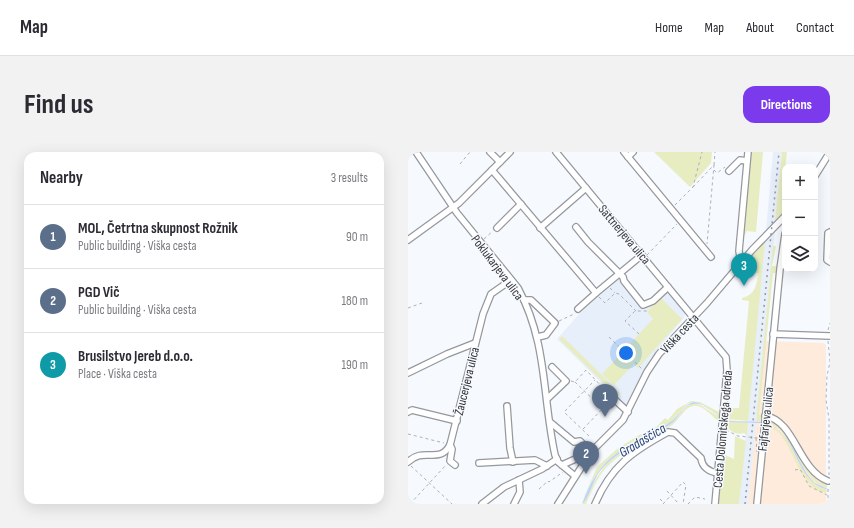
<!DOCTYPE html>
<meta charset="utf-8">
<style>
body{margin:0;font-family:"Sofia Sans Condensed",sans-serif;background:#f2f2f3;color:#2b2b33}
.controls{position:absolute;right:12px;top:12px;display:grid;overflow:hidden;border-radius:8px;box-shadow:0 4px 16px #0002}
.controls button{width:36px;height:36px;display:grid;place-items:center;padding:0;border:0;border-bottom:1px solid #e1e1e2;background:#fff;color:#2b2b33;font:20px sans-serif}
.you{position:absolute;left:218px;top:201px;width:14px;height:14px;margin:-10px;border:3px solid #fff;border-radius:50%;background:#1a73e8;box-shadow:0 0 0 6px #1a73e833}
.badge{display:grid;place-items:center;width:26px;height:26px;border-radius:50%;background:#7c3aed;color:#fff;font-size:13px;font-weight:700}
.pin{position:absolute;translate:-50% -33px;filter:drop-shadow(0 1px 2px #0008)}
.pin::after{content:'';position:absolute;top:21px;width:14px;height:12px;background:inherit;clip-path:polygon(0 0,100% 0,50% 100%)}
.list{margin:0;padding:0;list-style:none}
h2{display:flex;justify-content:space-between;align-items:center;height:52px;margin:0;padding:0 16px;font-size:17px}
h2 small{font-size:13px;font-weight:400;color:#7c7c81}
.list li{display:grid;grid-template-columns:26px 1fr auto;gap:12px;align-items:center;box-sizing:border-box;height:64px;padding:0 16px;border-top:1px solid #e1e1e2}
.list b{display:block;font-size:15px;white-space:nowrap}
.list p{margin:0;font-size:13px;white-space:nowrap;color:#7c7c81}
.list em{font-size:13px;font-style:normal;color:#7c7c81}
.icon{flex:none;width:22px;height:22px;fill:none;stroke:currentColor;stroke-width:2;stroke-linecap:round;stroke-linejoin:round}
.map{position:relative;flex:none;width:422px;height:352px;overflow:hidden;border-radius:12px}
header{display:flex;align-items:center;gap:24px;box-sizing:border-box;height:56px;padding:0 20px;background:#fff;border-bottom:1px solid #e1e1e2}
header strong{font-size:19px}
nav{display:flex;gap:22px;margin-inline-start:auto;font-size:14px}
.intro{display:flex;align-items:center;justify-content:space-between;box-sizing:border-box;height:96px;padding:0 24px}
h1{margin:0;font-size:28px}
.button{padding:10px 18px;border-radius:12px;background:#7c3aed;color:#fff;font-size:14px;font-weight:700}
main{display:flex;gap:24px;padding:0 24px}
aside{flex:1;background:#fff;border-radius:12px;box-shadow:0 4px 16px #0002}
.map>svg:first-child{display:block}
</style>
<header>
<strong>Map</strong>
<nav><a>Home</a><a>Map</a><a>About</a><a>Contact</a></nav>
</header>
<div class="intro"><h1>Find us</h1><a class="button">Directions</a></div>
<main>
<aside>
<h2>Nearby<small>3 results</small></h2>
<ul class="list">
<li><span class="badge" style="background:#5c6f8a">1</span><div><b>MOL, Četrtna skupnost Rožnik</b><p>Public building · Viška cesta</p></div><em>90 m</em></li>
<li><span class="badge" style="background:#5c6f8a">2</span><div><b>PGD Vič</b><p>Public building · Viška cesta</p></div><em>180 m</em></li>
<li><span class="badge" style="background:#0f9aa8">3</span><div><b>Brusilstvo Jereb d.o.o.</b><p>Place · Viška cesta</p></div><em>190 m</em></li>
</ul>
</aside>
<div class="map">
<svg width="422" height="352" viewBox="0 0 422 352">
<rect width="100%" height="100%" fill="#f6f9fe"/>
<polygon fill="#ffebdb" points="356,189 416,191 418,193 418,352 340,352"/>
<g fill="#e7effa">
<polygon points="365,0 374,0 367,70 358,78"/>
<polygon points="367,79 340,352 331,352 356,94 357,89"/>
<polygon points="216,123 241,153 258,138 277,161 276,166 242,207 217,254 149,187 173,160"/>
</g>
<g fill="#e7edc1">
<polygon points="246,0 304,0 303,11 282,35"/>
<polygon points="343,0 355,0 348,80 339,79 335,86"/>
<polygon points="374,0 379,0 374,46 376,60 367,68"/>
<path d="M357,89L340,269L318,267L319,259L324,260L325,256H331L341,149L334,148V146C347,143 349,133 350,121H338L334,116Z"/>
<polygon points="365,94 368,94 364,114 368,114 370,108 369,121 365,121 351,263 355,263 353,270 348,269"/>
<polygon points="252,145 274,167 230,216 226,212 206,233 194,222 245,167 239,160"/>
<polygon points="154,184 212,241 209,244 151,187"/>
<polygon points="283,249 292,250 311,260 311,264 295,253 286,250 279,252 262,271 218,294 195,314 185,327 173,352 189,315 209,297 231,283 246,277 257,266 260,268 269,257"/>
<path d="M286,251L294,254L311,265L310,269C304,264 294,252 285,254C275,256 271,269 263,274C242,287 217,296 199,315C189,325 184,339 178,352H175C189,321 200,305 231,289C241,283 255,279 264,271C272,265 275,253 286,251Z"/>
<path d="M318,268L340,270L339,283L336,281C328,284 317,278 318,268Z"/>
<path d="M361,268L373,275L378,281L400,320L412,331L415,329L419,331V336C387,324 389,281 361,271Z"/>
<path d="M360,273C390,282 386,327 419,338L418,341C395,339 386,300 373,283C370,279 365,277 360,275Z"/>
<polygon points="327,284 338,289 331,352 310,352 315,302 326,307"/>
</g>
<path fill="#bed4fd" d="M286,250C300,252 308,266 322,269C332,270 343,269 353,270C382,274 387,306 402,326L407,331L422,338C393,333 391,301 375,282C362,267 341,272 323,270C310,269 299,250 286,252C275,252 271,266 264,271C257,277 247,280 239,284C223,293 205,304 193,318C185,327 181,347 174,352C178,342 182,331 189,322C206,296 236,287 261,271C271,265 274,253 286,250Z"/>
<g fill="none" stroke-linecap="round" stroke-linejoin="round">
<g stroke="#95989d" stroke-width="8">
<g id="minor">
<path d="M8,0L49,61L110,136C140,192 134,244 147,303L150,310L167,324"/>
<polyline points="82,0 92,10"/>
<polyline points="148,0 318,205 319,218 307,352"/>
<polyline points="216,0 303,105"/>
<polyline points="220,5 225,0"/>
<polyline points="84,18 188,141 234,103"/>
<polyline points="321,19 332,8 339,9"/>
<polyline points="407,24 422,0"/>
<polyline points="168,75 180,90 215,125 216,129 235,153 245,149 260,135"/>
<polyline points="89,76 113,52"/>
<polyline points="132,76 178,36"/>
<polyline points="422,80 420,81 419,108 422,110"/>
<polyline points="0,88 51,51 102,0"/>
<polyline points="333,110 331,99 340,0"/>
<polyline points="116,148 123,148 147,171 138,183 130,185"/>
<polyline points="170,157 188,141"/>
<polyline points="365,182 422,184"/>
<polyline points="0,221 39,202 67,191"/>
<polyline points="205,246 220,260"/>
<polyline points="139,247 158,229 144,215"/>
<polyline points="99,254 102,296 105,310"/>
<polyline points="0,260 4,258 49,269"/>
<path d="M357,264C387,268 390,318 420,329"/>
<polyline points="142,270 166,290 172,289 183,300"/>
<polyline points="42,293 44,297 42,309 47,313"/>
<path d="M0,310C16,294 31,313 42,293L75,162L83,142L103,128"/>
<polyline points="71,311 127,308 139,314"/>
<polyline points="154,313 174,304 179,306"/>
<polyline points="74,352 96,335 134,317 149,307"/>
<polyline points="106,352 112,340 111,328"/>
<polyline points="150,352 183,300 215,268 239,220 251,202 299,151 344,98 377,64"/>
<path d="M187,352C203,314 225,299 260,280L267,281L293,306C294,315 301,320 310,321"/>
<polyline points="349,352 372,117 377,82"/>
</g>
</g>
<g stroke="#aeb0b4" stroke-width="1" stroke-dasharray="3 3" stroke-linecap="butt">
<polyline points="52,12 62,0"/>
<polyline points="306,13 307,0"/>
<polyline points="306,18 309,21 317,15"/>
<polyline points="285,35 306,13 299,92"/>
<polyline points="267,53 285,35 294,0"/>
<polyline points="76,87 85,79"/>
<polyline points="239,103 269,72"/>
<polyline points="202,136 207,141"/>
<polyline points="191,145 197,151 207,141 211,142 228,159"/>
<polyline points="0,156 14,151"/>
<polyline points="151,169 166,162"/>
<polyline points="420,178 422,171"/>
<polyline points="231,182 217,169 227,159 239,159"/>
<polyline points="201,185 235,218"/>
<polyline points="420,189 422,210 419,224 418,248 421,267 421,323"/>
<polyline points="213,202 214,199"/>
<polyline points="163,229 167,230 178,218 201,242"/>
<polyline points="167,230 194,256"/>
<polyline points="175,277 201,250"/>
<polyline points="318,278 330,284 350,286"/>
<polyline points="0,282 36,291"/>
<polyline points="181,284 156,260 187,228"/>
<polyline points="348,286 349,300"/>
<polyline points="223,291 225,295"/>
<polyline points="3,314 44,352"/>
<polyline points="387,318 392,317 401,334 419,343"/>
<polyline points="131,337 140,329 141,330 155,320"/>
<polyline points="259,339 271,352"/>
<polyline points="252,347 256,351"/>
<polyline points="0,348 5,352"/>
<polyline points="2,352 38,313"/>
<polyline points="255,352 275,330 278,333 275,352"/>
<polyline points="280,352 287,345 297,347"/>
<polyline points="420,352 420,335"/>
</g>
<use href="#minor" stroke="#fff" stroke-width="5.5"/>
<polyline stroke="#96989c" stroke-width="1.5" stroke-dasharray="2 4" stroke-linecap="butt" points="337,352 371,0"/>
</g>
<g text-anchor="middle" stroke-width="3" stroke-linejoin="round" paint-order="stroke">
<g font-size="13" fill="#363739" stroke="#f6f9fe">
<text transform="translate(217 82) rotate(50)" y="5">Sattnerjeva ulica</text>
<text transform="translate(90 115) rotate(53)" y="5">Poklukarjeva ulica</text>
<text transform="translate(271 181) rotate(-47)" y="5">Viška cesta</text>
<text transform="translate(58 229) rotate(-76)" y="5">Žaucerjeva ulica</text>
<text transform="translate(357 267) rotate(-84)" y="5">Fajfarjeva ulica</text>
<text transform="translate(314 277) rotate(-85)" y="5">Cesta Dolomitskega odreda</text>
</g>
<g font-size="14" font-style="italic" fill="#274073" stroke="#f6f9fe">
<text transform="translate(234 288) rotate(-31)" y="5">Gradaščica</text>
</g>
</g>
</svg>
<div class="controls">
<button>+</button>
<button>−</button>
<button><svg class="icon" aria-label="layers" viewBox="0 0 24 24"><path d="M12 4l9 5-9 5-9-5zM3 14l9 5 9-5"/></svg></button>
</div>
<div class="you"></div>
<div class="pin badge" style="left:197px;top:265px;background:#5c6f8a">1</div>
<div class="pin badge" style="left:178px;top:322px;background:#5c6f8a">2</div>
<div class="pin badge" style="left:336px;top:134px;background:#0f9aa8">3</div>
</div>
</main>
